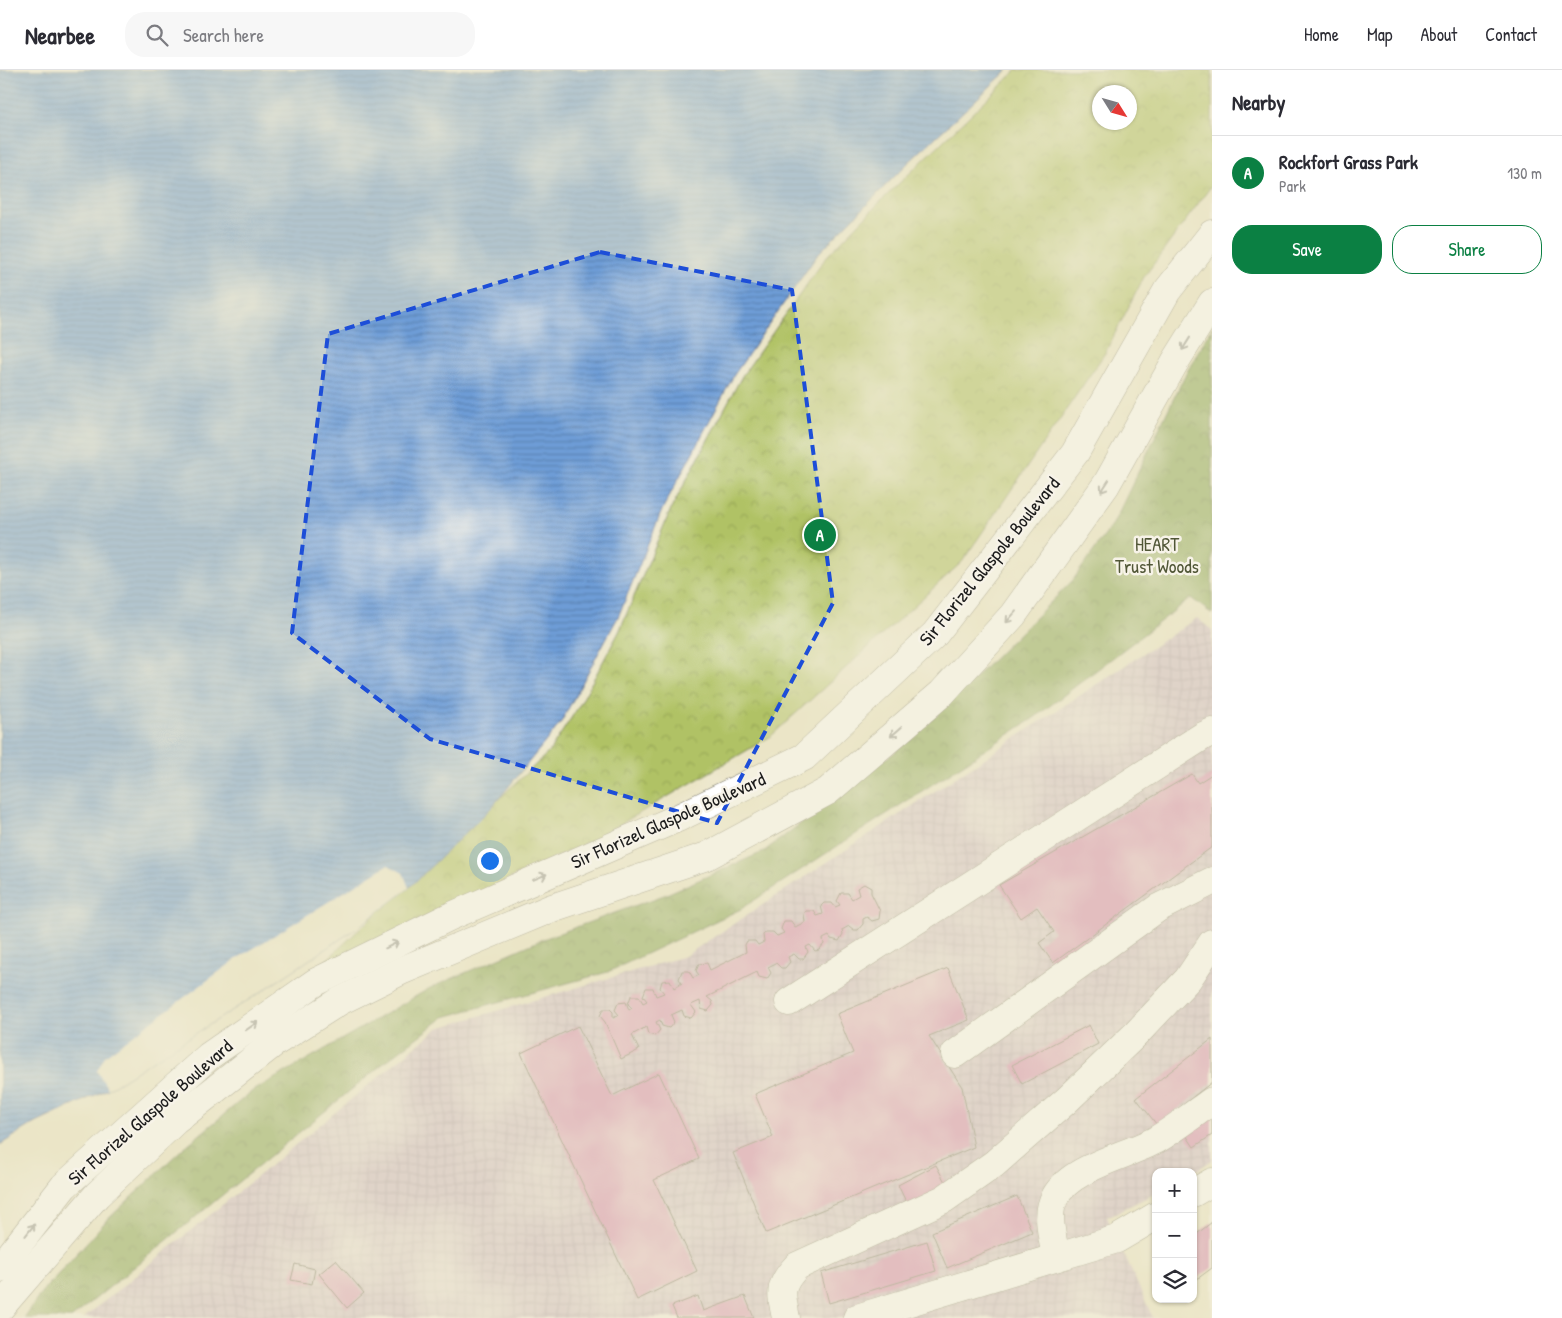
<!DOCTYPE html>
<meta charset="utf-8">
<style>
body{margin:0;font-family:"Patrick Hand",sans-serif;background:#f7f7f7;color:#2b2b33}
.controls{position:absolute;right:15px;bottom:15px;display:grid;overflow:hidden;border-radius:10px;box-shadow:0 1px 4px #0004}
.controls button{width:45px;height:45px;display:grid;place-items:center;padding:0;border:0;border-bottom:1px solid #e1e1e2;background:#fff;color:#2b2b33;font:25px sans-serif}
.compass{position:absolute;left:1092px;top:15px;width:45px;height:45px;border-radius:50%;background:#fff;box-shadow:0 1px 4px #0004;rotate:127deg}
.you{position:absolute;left:489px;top:790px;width:18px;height:18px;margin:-12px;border:4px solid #fff;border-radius:50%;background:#1a73e8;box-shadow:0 0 0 8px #1a73e833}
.badge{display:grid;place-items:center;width:32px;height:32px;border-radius:50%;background:#0b8043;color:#fff;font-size:16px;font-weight:700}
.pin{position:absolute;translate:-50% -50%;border:2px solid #fff;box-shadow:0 1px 5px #0006}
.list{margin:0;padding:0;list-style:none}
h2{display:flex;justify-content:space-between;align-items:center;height:65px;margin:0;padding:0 20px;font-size:21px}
h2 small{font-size:16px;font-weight:400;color:#7c7c81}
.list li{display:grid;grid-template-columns:32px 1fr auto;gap:15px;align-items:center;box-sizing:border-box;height:75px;padding:0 20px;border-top:1px solid #e1e1e2}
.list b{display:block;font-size:19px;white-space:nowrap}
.list p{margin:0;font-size:16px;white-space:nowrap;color:#7c7c81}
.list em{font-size:16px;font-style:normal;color:#7c7c81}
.actions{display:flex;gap:10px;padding:15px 20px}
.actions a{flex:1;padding:11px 0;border:1px solid #0b8043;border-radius:20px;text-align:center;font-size:18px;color:#0b8043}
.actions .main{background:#0b8043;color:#fff}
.icon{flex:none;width:28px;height:28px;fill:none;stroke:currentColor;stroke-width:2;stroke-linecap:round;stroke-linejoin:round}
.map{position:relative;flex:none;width:1212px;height:1248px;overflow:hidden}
header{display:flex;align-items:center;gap:30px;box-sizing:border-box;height:70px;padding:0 25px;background:#fff;border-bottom:1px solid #e1e1e2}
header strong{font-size:24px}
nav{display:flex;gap:28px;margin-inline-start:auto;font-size:18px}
.search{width:350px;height:45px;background:#f7f7f7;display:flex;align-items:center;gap:12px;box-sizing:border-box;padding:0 18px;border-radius:20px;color:#7c7c81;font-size:19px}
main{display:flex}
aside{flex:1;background:#fff}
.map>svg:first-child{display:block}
</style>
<header>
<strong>Nearbee</strong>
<div class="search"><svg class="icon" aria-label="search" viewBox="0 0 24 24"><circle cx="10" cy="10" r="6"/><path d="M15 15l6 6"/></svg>Search here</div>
<nav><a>Home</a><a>Map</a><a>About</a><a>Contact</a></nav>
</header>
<main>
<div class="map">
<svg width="1212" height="1248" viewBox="0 0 1212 1248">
<defs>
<pattern id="industrial-grid" width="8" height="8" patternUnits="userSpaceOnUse" patternTransform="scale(1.25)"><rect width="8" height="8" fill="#d1bdcb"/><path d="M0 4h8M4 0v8" fill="none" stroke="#b3a2ae"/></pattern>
<pattern id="forest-crowns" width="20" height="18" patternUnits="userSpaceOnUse" patternTransform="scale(1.25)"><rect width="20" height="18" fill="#8ca85a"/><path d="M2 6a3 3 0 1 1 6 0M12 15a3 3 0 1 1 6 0" fill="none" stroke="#72884a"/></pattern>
<pattern id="park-crowns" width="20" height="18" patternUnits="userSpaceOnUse" patternTransform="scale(1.25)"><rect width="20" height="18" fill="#b0c265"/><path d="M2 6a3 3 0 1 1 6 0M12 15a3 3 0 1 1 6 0" fill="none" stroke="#97a657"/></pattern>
<pattern id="water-rules" width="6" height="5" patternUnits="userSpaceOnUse" patternTransform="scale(1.25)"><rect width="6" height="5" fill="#6e9dd7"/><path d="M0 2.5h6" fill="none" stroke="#5a7fae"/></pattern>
</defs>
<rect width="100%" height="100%" fill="#f7f3e8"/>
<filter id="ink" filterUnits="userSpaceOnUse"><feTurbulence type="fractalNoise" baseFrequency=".02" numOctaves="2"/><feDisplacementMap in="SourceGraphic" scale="10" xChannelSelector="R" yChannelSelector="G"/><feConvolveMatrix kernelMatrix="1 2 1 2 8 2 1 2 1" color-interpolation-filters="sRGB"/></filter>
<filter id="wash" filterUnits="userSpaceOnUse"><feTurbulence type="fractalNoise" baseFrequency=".0096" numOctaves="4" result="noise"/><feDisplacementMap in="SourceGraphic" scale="20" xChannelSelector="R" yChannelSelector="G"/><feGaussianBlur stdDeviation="1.12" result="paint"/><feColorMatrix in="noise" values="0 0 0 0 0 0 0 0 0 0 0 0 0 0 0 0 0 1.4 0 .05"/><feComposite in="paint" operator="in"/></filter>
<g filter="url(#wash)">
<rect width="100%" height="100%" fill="#ebe5c7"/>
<polygon fill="url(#industrial-grid)" points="1197,548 1212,560 1212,1090 1193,1103 1156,1102 1156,1123 1107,1147 1153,1248 84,1248 438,958 685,886"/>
<polygon fill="url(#forest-crowns)" stroke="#54623b" points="1212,257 1212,544 1191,528 1034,648 741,839 608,902 444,947 389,989 72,1248 24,1248 42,1222 105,1152 181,1080 251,1022 430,918 543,869 664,825 763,782 916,666 1073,510 1113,454 1184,307"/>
<path fill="url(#park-crowns)" stroke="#666f40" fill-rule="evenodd" d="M1017,0H1212V115L1144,207L1105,283L962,492L770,667L595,769L319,897L549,682L579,636L619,562L671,439L742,306L827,186L887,125ZM1100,22H1130V52H1100Z"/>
<polygon fill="url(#water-rules)" stroke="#455c7a" points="0,0 1008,0 908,93 818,184 734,305 663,438 618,547 560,654 492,737 409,818 358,857 256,925 108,1019 30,1056 0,1075"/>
<polygon fill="#ebe5c7" points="388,795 403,803 409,818 358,857 256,925 108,1019 97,1001 105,986 238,888"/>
<g id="blocks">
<g fill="#d98fb7">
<polygon points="1192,704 1198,713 1212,704 1212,777 1053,893 1039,873 1054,862 1037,837 1021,848 999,815"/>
<polygon points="864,814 871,818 871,823 880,841 879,849 872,851 867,847 863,849 863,854 858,860 854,860 849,856 842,860 843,864 839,871 831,869 829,866 823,869 824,874 819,880 815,881 810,875 806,877 808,882 803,889 799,889 794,884 788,887 790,892 785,898 781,898 776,893 768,897 771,903 767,909 759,907 757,902 707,927 712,931 713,935 708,941 701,939 700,931 691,935 696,942 691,948 684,946 682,940 671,945 674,952 669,958 662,956 660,950 656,952 660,960 655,966 648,964 646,957 632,965 639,980 621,989 605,952 600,946 603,939 610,939 613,942 613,948 619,945 615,940 618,933 626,932 629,940 632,938 628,934 631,926 639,926 643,933 647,931 643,926 646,918 653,918 656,926 664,923 660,918 662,911 670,910 674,918 682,913 679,909 682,901 689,901 693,908 699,905 696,901 699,894 707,893 710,900 746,882 745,875 747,871 755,871 758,875 764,872 763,865 765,862 773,862 777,866 784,863 781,859 784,851 791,851 795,857 805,852 804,844 806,841 814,841 817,846 823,844 821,836 824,833 832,833 835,837 840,835 837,831 841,823 848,823 852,829 859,825 857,818"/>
<polygon points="948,898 969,950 929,966 962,1017 974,1077 766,1163 733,1083 773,1067 755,1024 853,983 837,944"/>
<polygon points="1089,955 1098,974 1022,1014 1012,995"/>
<polygon points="578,956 612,1026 659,1003 699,1089 654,1110 697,1201 637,1230 521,983"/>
<polygon points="1212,969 1212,1012 1157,1055 1136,1028"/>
<polygon points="1212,1043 1212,1065 1194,1077 1184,1062"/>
<polygon points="936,1095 947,1116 908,1136 898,1115"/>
<polygon points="1017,1126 1032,1162 947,1198 932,1162"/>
<polygon points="1212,1152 1212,1198 1193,1212 1193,1167"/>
<polygon points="927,1171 936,1201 829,1233 821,1203"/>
<polygon points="336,1190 364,1223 347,1238 319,1204"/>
<polygon points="295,1194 315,1199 312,1214 291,1210"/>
<polygon points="698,1226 703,1241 745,1226 754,1248 677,1248 672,1236"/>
</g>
</g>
</g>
<g filter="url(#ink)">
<use href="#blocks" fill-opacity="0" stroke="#848072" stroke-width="1"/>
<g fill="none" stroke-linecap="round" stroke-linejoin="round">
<g stroke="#848072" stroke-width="29">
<g id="minor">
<polyline points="789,932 1203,666 1212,662"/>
<polyline points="955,984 1158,838 1212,811"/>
<polyline points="1193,1123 1212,1112"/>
<path d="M1056,1187C1053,1169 1045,1144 1055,1127C1071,1097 1126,1086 1156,1070C1175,1059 1194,1044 1212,1031"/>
<path d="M786,1248C781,1223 778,1216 797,1196L944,1129L994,1094L1067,1030L1137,963L1188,909L1212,873"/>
<polyline points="857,1248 1117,1169 1156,1146"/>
</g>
</g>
<g stroke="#848072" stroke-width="29">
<g id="highway">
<polyline points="0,1198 64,1116 209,986 316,912 449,847 678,748 804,687 935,564 1075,383 1167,221 1212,164"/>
<polyline points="0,1238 97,1125 175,1051 274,973 340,931 403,900 552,838 707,786 828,721 942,623 1013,545 1106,415 1175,292 1212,233"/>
</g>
</g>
<use href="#minor" stroke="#fff" stroke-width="28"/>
<use href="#highway" stroke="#fff" stroke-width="28"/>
</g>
<defs><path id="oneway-shaft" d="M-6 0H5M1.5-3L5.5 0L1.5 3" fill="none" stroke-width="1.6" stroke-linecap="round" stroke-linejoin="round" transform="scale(1.25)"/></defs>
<g stroke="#999">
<use href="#oneway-shaft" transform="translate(1186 274) rotate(122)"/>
<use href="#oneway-shaft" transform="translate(1105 416) rotate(123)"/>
<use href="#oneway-shaft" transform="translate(1011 547) rotate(131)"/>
<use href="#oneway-shaft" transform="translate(896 662) rotate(139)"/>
<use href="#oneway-shaft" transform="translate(540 807) rotate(-23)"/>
<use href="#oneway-shaft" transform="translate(392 875) rotate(-26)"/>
<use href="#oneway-shaft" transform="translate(252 956) rotate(-35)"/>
<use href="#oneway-shaft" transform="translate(30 1160) rotate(-52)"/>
</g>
</g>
<path d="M0 0H1212V1248H0ZM600,182L792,220L833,533L717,753L430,669L292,563L328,264Z" fill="#ebe5c7" fill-opacity=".55" fill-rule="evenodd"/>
<path fill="none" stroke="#1d4ed8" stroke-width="4" stroke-dasharray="10 6" stroke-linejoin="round" d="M600,182L792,220L833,533L717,753L430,669L292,563L328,264Z"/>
<g text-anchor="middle" stroke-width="5" stroke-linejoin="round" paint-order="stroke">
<g font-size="19" fill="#505636" stroke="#f7f3e8">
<text x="1157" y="481">HEART<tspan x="1157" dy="22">Trust Woods</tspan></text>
</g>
<g font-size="19" fill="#1c1c1c" stroke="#f7f3e8">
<text transform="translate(989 491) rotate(-51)" y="7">Sir Florizel Glaspole Boulevard</text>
<text transform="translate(668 750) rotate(-24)" y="7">Sir Florizel Glaspole Boulevard</text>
<text transform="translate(150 1042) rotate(-41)" y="7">Sir Florizel Glaspole Boulevard</text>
</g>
</g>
</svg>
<div class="controls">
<button>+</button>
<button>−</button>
<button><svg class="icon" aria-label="layers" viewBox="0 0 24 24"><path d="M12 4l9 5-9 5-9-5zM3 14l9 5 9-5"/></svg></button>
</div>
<svg class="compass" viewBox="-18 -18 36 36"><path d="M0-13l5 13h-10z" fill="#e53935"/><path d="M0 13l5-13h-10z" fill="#7c7c81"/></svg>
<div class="you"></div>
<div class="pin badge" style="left:820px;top:465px">A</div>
</div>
<aside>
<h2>Nearby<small></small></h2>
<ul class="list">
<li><span class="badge">A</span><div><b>Rockfort Grass Park</b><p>Park</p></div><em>130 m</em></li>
</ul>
<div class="actions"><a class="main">Save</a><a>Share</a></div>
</aside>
</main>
